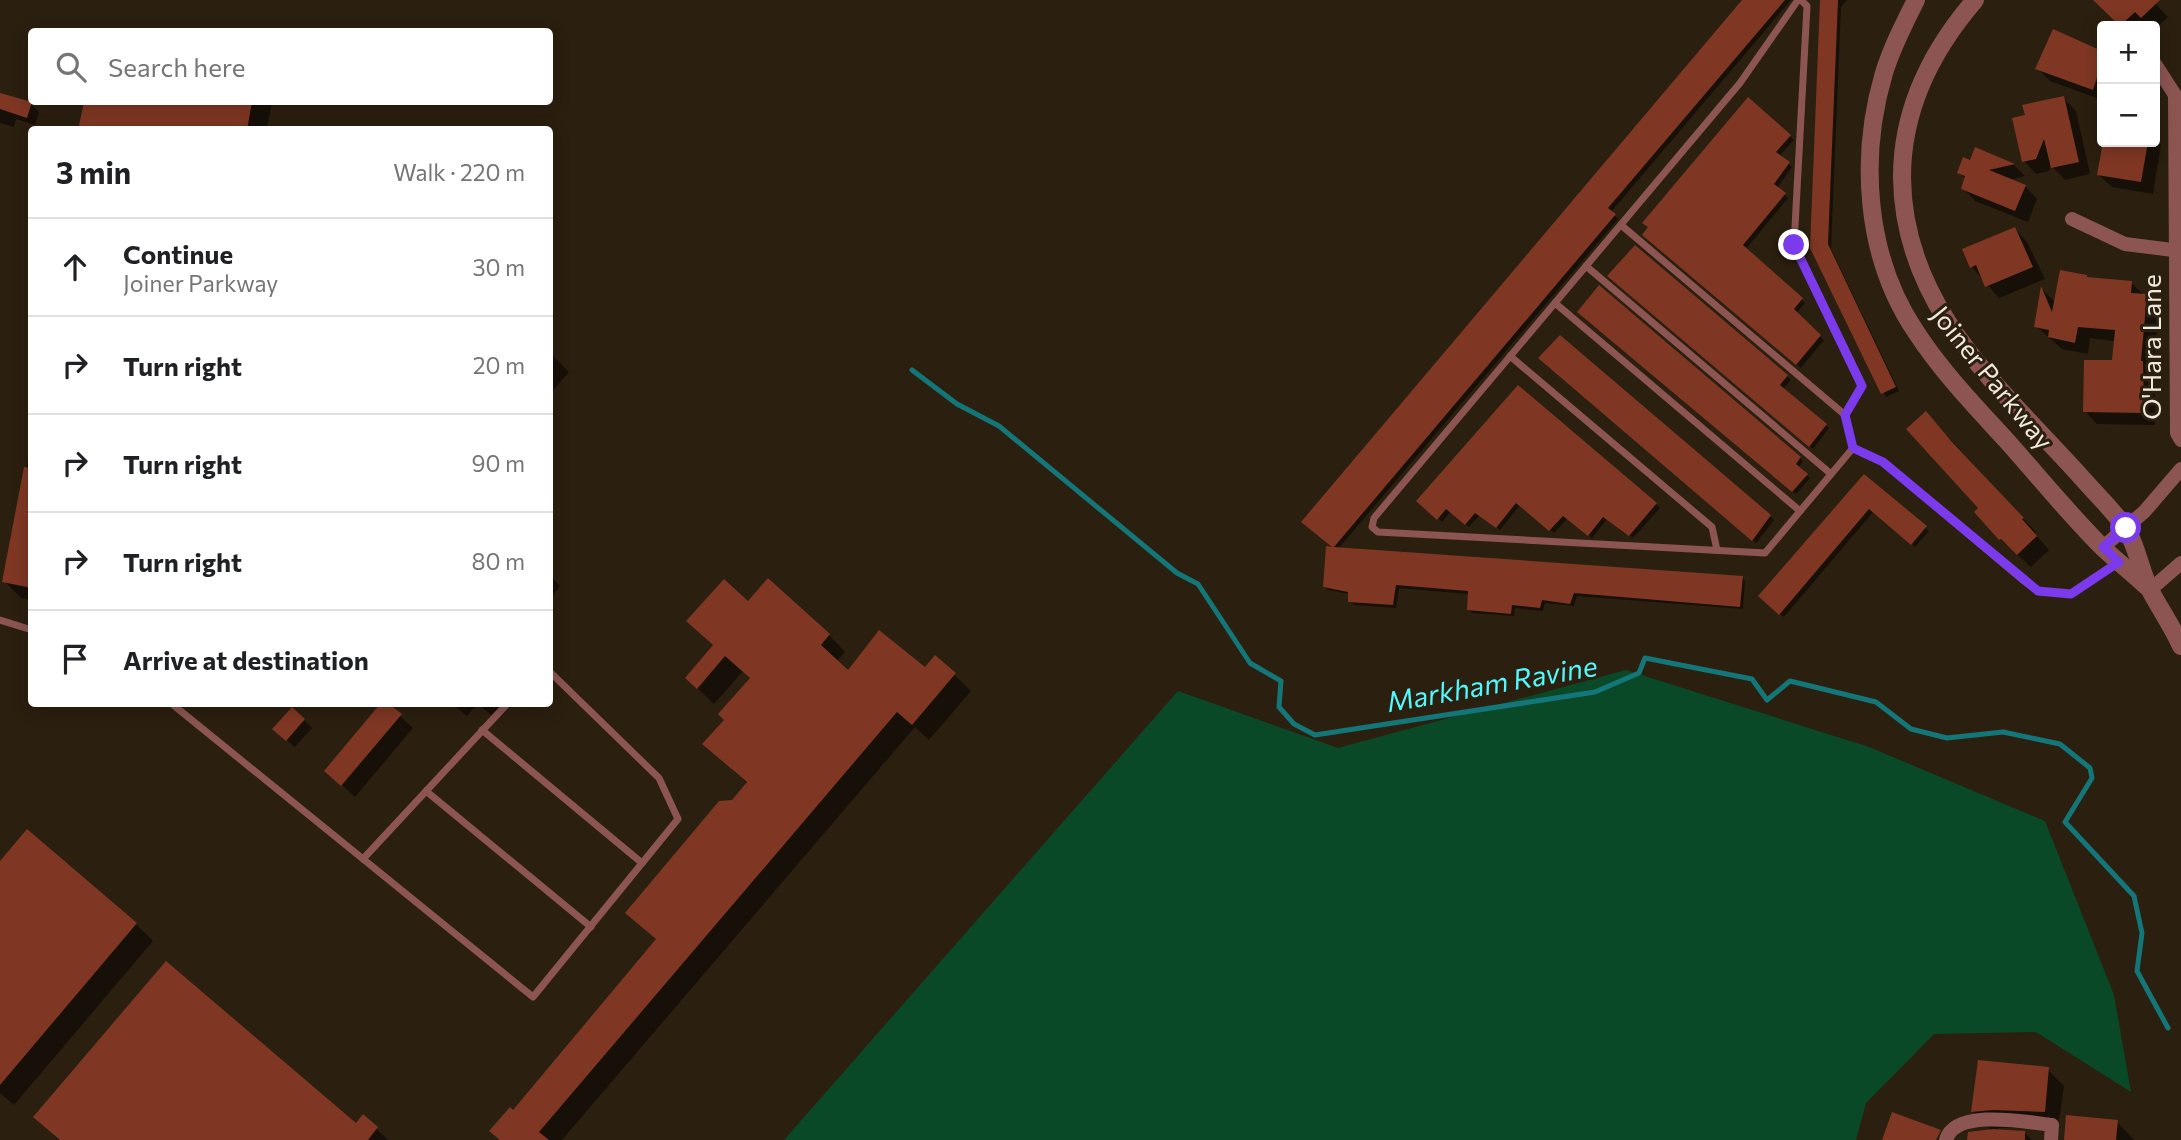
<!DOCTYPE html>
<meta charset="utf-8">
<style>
body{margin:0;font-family:Commissioner,sans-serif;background:#f2f2f2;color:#202124}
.controls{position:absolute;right:21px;top:21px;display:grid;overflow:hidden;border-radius:7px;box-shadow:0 4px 18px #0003}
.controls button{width:63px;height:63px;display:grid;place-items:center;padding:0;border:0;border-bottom:2px solid #e0e0e0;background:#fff;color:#202124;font:35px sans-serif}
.stop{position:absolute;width:21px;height:21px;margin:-16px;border:5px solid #7c3aed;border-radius:50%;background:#fff}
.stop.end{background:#7c3aed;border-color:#fff;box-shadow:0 2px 7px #0008}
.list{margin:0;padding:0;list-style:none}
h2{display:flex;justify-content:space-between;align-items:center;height:91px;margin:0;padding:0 28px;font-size:30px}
h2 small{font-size:23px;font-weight:400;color:#757577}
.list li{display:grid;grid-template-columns:46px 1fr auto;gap:21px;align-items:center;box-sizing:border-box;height:98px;padding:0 28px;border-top:2px solid #e0e0e0}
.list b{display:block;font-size:26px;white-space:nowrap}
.list p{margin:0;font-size:23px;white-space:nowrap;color:#757577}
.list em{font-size:23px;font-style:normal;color:#757577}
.icon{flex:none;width:38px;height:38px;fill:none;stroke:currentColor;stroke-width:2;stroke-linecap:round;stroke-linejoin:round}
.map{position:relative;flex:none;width:2181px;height:1140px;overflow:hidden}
.search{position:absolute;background:#fff;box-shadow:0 4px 18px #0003;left:28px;top:28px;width:525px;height:77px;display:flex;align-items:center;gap:18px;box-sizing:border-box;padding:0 24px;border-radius:7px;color:#757577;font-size:26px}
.panel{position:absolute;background:#fff;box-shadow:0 4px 18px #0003;left:28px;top:126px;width:525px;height:581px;border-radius:7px}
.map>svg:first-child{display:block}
</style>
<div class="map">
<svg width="2181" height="1140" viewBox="0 0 2181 1140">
<rect width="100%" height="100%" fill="#2b1f0f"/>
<polygon fill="#0a4928" points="1626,670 1869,747 2045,821 2114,995 2131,1092 2036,1032 1934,1034 1866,1103 1856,1140 784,1140 1178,691 1338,748"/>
<g fill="#0007">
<polygon points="1744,0 1791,0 1611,212 1618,219 1338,549 1742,577 1745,581 1743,609 1577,596 1574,606 1545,603 1543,611 1515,608 1514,616 1472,613 1469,609 1469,594 1399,588 1396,608 1354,605 1350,601 1350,594 1328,590 1325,587 1337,549 1307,525"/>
<polygon points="1822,0 1847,0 1841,7 1831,249 1899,391 1886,397 1812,247"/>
<polygon points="2095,0 2152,0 2168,17 2155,30 2155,26 2148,23 2145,26 2120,26"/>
<polygon points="2054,31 2102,53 2102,100 2050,81 2037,68"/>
<polygon points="0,94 31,104 39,112 35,125 16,119 14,127 0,123"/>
<polygon points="2063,98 2076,111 2090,174 2065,180 2051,165 2049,171 2036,174 2024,161 2027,116"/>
<polygon points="1748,100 1794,140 1779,156 1792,167 1777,188 1788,198 1746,249 1805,303 1796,314 1824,340 1801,368 1648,238"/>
<polygon points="86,102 272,102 267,128 273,130 80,130"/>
<polygon points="2155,139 2161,145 2153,194 2112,187 2099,175 2104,142 2155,142"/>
<polygon points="1976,150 2014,165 2025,176 2010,180 2025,186 2037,199 2028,222 1975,201 1963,188 1966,179 1959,173 1971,162"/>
<polygon points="2015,229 2027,242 2045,279 1999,298 1972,267"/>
<polygon points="1635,247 1791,380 1783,389 1829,428 1813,449 1613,279"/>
<polygon points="2089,279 2131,283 2159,308 2153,373 2155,376 2155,425 2097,424 2085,411 2113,362 2115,341 2090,338 2088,354 2062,349 2036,326 2043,290 2056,303"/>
<polygon points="1583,316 1800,458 1803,461 1798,468 1810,478 1796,494"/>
<polygon points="550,353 569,372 550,394"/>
<polygon points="1544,361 1770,516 1774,520 1756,543"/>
<polygon points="1518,387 1660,508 1633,538 1607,519 1592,538 1568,518 1554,533 1520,505 1500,530 1480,515 1469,527 1450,512 1442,522 1418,501"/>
<polygon points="1926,413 2036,532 2034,533 2049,550 2031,567 2000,539"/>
<polygon points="32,440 32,600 21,598 4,581"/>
<polygon points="1865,477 1929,531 1915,547 1874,511 1784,617 1760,596"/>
<polygon points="550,575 560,586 550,598"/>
<polygon points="748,604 829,635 845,652 836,662 848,672 925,669 936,657 971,691 929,740 915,727 562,1140 501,1140 513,1112 657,940 628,913 748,784 705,744 726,720 751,679 743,671 714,704 687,678"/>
<polygon points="382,704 386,704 413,728 355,797 326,771"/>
<polygon points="453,704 477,704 467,716"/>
<polygon points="478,704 507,704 495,718"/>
<polygon points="304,720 312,728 295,747 283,737"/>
<polygon points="0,864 136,924 153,941 14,1105 0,1093"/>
<polygon points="2047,1069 2064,1086 2058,1128 1998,1128 1998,1131 2025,1133 2032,1140 1968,1140 1992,1131 1972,1111"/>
<polygon points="36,1117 356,1126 364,1117 388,1140 59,1140"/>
<polygon points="2117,1122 2134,1140 2066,1140"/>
</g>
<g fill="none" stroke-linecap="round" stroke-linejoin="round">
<polyline stroke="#137678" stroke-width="5" points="912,370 957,404 999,426 1177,573 1198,584 1250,663 1281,681 1279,707 1294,724 1315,735 1595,692 1639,673 1645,658 1752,679 1767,700 1790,681 1876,702 1911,729 1947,738 2003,732 2060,744 2090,768 2092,778 2065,822 2134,896 2142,933 2137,971 2168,1028"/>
</g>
<g fill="#7f3723">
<polygon points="1742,0 1785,0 1608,208 1616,214 1334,547 1743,576 1740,607 1574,593 1570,604 1542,600 1540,608 1512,605 1511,614 1467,610 1468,591 1396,585 1393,605 1348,602 1348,592 1323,587 1326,546 1332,547 1301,522"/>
<polygon points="1820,0 1838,0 1828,244 1896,387 1881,394 1810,248"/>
<polygon points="2093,0 2160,0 2141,18 2135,12 2120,26"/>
<polygon points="2053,29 2102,51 2102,62 2093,90 2035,69"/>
<polygon points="0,93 32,102 27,118 0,109"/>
<polygon points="2064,96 2079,162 2051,168 2044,139 2036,159 2022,162 2012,118 2025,115 2022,105"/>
<polygon points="1748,97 1791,135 1776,152 1790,162 1774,184 1786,193 1743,245 1803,298 1794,309 1821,335 1796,365 1642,235 1648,227 1642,223"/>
<polygon points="84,102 252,102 247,130 78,130"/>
<polygon points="2103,142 2148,142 2141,182 2097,175"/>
<polygon points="1975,147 2015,164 1989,170 2026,185 2015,211 1961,189 1965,176 1957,173 1963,157 1970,160"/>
<polygon points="2015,227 2033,267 1985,287 1976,265 1970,268 1962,249"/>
<polygon points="1635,245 1788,375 1780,385 1827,424 1809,447 1607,276"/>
<polygon points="2060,270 2087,275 2087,277 2132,281 2131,293 2147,294 2141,361 2143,361 2144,413 2083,412 2084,360 2112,360 2115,330 2078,327 2075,343 2048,337 2049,330 2034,327 2041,286 2052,312"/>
<polygon points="1599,285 1801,457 1796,464 1808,474 1792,492 1577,312"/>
<polygon points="1560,335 1771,515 1752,541 1538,358"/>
<polygon points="1518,385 1657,503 1629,536 1603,517 1588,536 1563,516 1549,531 1516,503 1496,528 1475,513 1465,525 1446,509 1437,520 1416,501"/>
<polygon points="1926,411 1952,442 2024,518 2022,519 2037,536 2017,555 2001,539 1999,540 1974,512 1978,508 1906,429"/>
<polygon points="24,467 32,468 32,588 2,582"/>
<polygon points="1864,474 1927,526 1911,545 1869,509 1779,615 1758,596"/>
<polygon points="768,578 830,634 821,645 848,670 879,630 925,667 935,655 956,673 912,725 897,712 539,1132 549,1140 500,1140 489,1131 510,1107 513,1110 656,939 625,913 719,801 732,800 747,782 702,744 724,720 718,714 750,678 725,656 697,689 685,678 713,645 686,621 724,579 748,601"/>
<polygon points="380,704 389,704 402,714 341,786 324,771"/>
<polygon points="292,707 305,719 286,741 272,729"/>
<polygon points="27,829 137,923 0,1085 0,861"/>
<polygon points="166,961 356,1123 363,1114 378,1127 368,1140 60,1140 33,1117"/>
<polygon points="1978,1060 2049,1067 2045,1112 1993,1110 1971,1112"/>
<polygon points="1892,1112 1941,1130 1936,1140 1882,1140"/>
<polygon points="2066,1115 2118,1120 2116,1140 2064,1140"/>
<polygon points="1993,1129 2025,1131 2025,1140 1967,1140 1968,1132"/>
</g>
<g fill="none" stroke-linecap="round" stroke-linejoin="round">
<g stroke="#8c5552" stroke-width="7">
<polyline points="1798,0 1740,83 1374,518 1372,527 1378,532 1765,553 1853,448"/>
<polyline points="1801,0 1807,6 1794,245 1862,386 1845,415 1853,448"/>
<polyline points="1621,225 1845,415"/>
<polyline points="1586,266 1831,474"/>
<polyline points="1555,303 1800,511"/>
<polyline points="1510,356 1712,527 1717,550"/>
<polyline points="1853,448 1883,462 2024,581 2038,591 2071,594 2118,562"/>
<polyline points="0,620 32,630"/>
<polyline points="172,704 533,997 678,819 659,778 550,672"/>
<polyline points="482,730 642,863"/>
<polyline points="426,791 591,927"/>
<polyline points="363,859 507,704"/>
</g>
<g stroke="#8c5552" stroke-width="14">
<polyline points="2155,64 2175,95 2177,433 2181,440"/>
<polyline points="2072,219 2125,244 2181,251"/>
<polyline points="2103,547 2144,512 2181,469"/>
<polyline points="2150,590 2181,563"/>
<path d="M1946,1140C1955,1108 2026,1122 2052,1125L2051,1140"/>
</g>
<g stroke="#8c5552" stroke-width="18">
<path d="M1916,0C1904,24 1892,47 1884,73C1859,157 1865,257 1916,332C1942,372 1975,406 2007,441C2039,477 2069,514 2103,548C2117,561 2132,573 2146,586"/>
<path d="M1975,0C1931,51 1902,109 1902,177C1903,308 2001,388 2082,478C2096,494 2112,509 2124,526C2137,544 2140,570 2150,590C2160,609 2172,626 2181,646"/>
</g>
</g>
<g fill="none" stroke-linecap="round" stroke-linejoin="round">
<polyline stroke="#7c3aed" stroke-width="9" points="1794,245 1862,386 1845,415 1853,448 1883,462 2038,591 2071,594 2119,562 2103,547 2126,528"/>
</g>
<g text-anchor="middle" stroke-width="6" stroke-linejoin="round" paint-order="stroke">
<g font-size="26" fill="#f0e9de" stroke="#2b1f0f">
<text transform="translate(2152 347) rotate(-90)" y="9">O'Hara Lane</text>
<text transform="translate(1992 378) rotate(51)" y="9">Joiner Parkway</text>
</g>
<g font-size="28" font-style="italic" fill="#51f8fc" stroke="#2b1f0f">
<text transform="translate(1492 684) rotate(-10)" y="10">Markham Ravine</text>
</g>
</g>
</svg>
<div class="controls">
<button>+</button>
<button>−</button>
</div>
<div class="stop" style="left:2126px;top:528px"></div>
<div class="stop end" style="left:1794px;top:245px"></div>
<div class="search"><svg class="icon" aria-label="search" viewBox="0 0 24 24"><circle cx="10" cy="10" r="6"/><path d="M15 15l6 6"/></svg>Search here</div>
<section class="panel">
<h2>3 min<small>Walk · 220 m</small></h2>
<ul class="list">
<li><svg class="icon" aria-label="ahead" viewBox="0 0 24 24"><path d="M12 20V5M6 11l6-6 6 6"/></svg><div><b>Continue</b><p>Joiner Parkway</p></div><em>30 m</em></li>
<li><svg class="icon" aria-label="right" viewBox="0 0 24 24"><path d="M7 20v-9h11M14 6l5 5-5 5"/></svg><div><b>Turn right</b></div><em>20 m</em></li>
<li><svg class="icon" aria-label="right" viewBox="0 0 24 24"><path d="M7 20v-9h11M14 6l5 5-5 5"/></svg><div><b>Turn right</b></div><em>90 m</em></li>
<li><svg class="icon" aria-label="right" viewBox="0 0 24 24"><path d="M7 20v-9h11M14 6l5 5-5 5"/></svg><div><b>Turn right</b></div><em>80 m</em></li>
<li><svg class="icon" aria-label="arrive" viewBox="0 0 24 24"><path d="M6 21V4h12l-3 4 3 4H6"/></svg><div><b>Arrive at destination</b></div></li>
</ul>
</section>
</div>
